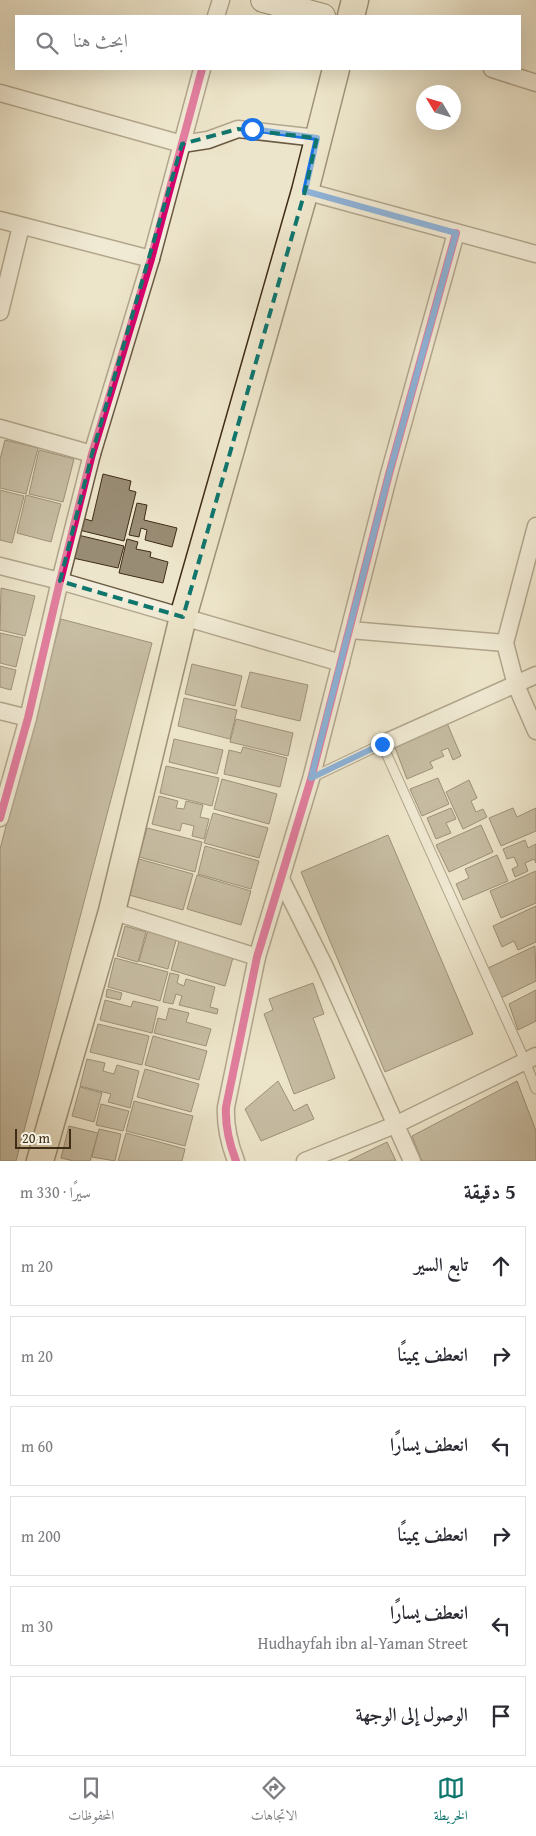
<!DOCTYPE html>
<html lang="ar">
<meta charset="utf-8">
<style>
body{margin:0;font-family:"Gentium Book Plus",Amiri,serif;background:#f7f7f7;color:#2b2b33;direction:rtl}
.compass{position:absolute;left:416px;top:85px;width:45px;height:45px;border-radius:50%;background:#fff;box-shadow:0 5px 20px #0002;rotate:308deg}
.scale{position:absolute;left:15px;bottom:12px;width:56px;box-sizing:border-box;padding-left:5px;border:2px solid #3f2c16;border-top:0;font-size:14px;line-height:18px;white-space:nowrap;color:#3f2c16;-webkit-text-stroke:4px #f3eedd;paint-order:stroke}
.stop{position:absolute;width:15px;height:15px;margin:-11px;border:4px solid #1a73e8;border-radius:50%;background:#fff}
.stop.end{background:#1a73e8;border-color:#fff;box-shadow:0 1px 5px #0008}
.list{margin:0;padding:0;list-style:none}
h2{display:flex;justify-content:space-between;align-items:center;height:65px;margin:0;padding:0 20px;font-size:21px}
h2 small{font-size:16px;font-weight:400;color:#7c7c81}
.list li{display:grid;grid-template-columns:32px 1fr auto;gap:15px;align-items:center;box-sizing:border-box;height:80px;margin:0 10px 10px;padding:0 10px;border:1px solid #e1e1e2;border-radius:0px}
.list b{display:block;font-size:19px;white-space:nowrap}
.list p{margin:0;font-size:16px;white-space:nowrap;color:#7c7c81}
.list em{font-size:16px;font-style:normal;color:#7c7c81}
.icon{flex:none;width:28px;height:28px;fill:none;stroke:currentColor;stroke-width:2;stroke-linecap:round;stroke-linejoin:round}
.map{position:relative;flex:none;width:536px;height:1161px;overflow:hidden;direction:ltr}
.search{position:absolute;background:#fff;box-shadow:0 5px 20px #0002;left:15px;right:15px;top:15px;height:55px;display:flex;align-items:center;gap:12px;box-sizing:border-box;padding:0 18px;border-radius:0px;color:#7c7c81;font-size:19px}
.sheet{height:605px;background:#fff}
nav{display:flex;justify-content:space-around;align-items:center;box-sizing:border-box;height:70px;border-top:1px solid #e1e1e2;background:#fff;font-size:14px;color:#7c7c81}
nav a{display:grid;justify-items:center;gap:2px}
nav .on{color:#0f766e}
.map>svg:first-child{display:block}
</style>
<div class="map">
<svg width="536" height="1161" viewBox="0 0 536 1161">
<rect width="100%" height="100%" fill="#ede5cb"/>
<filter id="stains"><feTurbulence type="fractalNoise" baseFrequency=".004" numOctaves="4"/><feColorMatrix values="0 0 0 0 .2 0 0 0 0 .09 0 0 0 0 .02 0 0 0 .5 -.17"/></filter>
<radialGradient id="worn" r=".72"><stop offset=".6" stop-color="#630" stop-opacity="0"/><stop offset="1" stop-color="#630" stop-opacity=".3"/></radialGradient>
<g fill="#998c74" stroke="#3f2c16">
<polygon points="5,440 38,448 26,494 0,488 0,459"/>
<polygon points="39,450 74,459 63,502 29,494"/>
<polygon points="103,474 131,481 129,490 136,492 124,541 79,530 82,518 92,521"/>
<polygon points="0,490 24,496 12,543 0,540"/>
<polygon points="26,495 61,504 51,542 17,533"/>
<polygon points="137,503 147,505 144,520 177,528 172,547 145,540 147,530 141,528 139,537 129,535"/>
<polygon points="78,535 124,546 118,568 73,558"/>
<polygon points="127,539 138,542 136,549 151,552 150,557 168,562 163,583 119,573"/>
<polygon points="1,588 35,596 25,636 0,630"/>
<polygon points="61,619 152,643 16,1161 0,1161 0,849"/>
<polygon points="0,633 23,638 16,667 0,663"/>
<polygon points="192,664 242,676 235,706 185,694"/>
<polygon points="0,666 16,670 11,690 0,687"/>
<polygon points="250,672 308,685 300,721 241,707"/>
<polygon points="184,698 237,710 230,739 178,726"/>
<polygon points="236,719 293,733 288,756 230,742"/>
<polygon points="447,723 461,756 453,760 448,748 441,751 444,756 430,762 433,768 407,779 394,745"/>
<polygon points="174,739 223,750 217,774 169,762"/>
<polygon points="243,747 287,758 280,787 224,774 229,750 241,753"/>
<polygon points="166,766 219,778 212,806 160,793"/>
<polygon points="438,778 449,804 422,816 410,789"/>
<polygon points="222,779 277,794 269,824 214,809"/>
<polygon points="469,780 477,798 471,801 476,812 483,809 487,817 463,829 446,792"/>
<polygon points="159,796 178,801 176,808 184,809 186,801 203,805 200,817 209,819 204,839 192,836 194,826 182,823 180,831 152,824"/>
<polygon points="451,808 456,819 446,823 451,833 436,839 427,818"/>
<polygon points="513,808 517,817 536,808 536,831 501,846 489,818"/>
<polygon points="213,813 268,828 259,858 204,843"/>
<polygon points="481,825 493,852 449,872 436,845"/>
<polygon points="147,828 202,842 195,872 139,857"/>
<polygon points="388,835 473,1034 385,1072 301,872"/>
<polygon points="525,840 528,848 536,844 536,863 534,859 525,863 528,871 515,877 512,869 518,866 514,857 507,859 503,849"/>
<polygon points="205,846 259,861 251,889 198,874"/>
<polygon points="497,855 508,881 463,900 456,884 469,878 465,869"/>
<polygon points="139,859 193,874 183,910 129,895"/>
<polygon points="536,871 536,903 501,918 490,891"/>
<polygon points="197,875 251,891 241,925 187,909"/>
<polygon points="536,906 536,942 518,950 514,941 502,947 493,926"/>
<polygon points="125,926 146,932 138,962 117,956"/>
<polygon points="148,930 177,937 168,969 139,961"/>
<polygon points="180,938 234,954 225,986 171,970"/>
<polygon points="535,946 536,981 501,998 488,968"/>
<polygon points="115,958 168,972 160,1001 108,987"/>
<polygon points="170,973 179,975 177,983 184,986 186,979 215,987 210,1007 218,1009 217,1014 179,1005 182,996 176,994 173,1004 163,1002"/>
<polygon points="313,983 324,1014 313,1018 335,1078 294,1094 264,1014 273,1010 269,999"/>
<polygon points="107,989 122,993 120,1000 106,997"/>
<polygon points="536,990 536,1021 518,1030 509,1004"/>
<polygon points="105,1000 131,1007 133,1001 158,1007 152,1033 100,1020"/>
<polygon points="169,1008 189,1013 186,1022 211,1029 206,1046 154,1033 158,1018 166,1020"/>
<polygon points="98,1024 149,1036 142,1065 90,1052"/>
<polygon points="153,1036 207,1051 199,1080 145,1065"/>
<polygon points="87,1059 105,1063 103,1071 114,1074 117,1065 139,1071 130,1108 108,1102 111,1094 80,1086"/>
<polygon points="145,1069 199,1084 191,1112 137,1097"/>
<polygon points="278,1081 294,1111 307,1104 314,1119 261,1141 245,1109"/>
<polygon points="517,1081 536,1131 536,1161 422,1161 412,1136"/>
<polygon points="80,1087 102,1093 94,1122 72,1116"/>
<polygon points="134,1101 193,1116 185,1146 126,1131"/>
<polygon points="101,1104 129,1111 123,1131 96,1125"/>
<polygon points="69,1126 98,1133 90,1161 74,1161 61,1158"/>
<polygon points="99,1129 121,1134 115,1161 92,1157"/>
<polygon points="126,1133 185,1149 182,1161 118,1161"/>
<polygon points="387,1142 396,1161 348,1161"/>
</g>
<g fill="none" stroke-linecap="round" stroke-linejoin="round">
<g stroke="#6a5a43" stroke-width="11">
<polyline id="lane" points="311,778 382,744 525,1061 536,1089"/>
</g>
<g stroke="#6a5a43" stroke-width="19">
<g id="street">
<polyline points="216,16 221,0"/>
<polyline points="492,69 536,83"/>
<polyline points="0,93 182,144 208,140 238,129 317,138"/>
<polyline points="305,191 536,254"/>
<polyline points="0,220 151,259"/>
<polyline points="0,312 21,226"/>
<polyline points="0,428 92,454"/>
<polyline points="536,526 505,643 516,685 536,731"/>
<polyline points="0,566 60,581 341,663"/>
<polyline points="350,630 505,643"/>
<polyline points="0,711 28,718"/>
<polyline points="382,744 536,675"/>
<polyline points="0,818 28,718 60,581 92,454 151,259 202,69"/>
<polyline points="281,879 324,965 412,1161"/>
<polyline points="112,911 257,957"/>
<path d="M236,1161C229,1143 225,1127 226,1107L257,957L311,779L389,474L456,233"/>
<polyline points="305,1161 395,1125 536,1056"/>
</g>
</g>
<g stroke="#3f2c16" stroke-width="26">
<polyline id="secondary" points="263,0 323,16"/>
</g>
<g stroke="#3f2c16" stroke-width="29">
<g id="primary">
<polyline points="351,16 355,0"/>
<polyline points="40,1161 112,911 183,617 305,191 336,69"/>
</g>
</g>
<use href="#lane" stroke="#f3eedd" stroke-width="9"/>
<use href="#street" stroke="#f3eedd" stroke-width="16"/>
<use href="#secondary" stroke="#f3eedd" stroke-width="24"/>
<use href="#primary" stroke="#ede5cb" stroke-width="26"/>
<g stroke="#f3eedd" stroke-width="11">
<g id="cycleway">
<polyline points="0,818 28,718 60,581 92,454 151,259 202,69"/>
<path d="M236,1161C229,1143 225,1127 226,1107L257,957L311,779L389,474L456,233"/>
</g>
</g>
<use href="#cycleway" stroke="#d6006c" stroke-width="8"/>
</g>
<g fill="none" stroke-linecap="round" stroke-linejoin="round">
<polyline stroke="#1a73e8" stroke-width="6" points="252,129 317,138 305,191 456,233 389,474 311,778 382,744"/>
</g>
<path d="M0 0H536V1161H0ZM238,129L317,138L305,191L183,617L60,581L92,454L182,144Z" fill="#ede5cb" fill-opacity=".55" fill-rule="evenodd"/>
<path fill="none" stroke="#0f766e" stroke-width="4" stroke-dasharray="10 6" stroke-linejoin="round" d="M238,129L317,138L305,191L183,617L60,581L92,454L182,144Z"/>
<rect width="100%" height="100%" filter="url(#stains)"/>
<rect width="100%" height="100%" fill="url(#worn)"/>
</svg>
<svg class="compass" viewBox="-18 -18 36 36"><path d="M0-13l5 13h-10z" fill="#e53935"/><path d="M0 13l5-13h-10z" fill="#7c7c81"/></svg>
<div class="scale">20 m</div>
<div class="stop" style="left:252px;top:129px"></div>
<div class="stop end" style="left:382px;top:744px"></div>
<div class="search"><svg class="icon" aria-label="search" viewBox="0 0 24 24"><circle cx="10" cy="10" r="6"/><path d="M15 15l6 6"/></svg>ابحث هنا</div>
</div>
<section class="sheet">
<h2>5 دقيقة<small>سيرًا · 330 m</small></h2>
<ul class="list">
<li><svg class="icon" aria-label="ahead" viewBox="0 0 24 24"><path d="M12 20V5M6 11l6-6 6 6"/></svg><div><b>تابع السير</b></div><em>20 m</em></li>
<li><svg class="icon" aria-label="right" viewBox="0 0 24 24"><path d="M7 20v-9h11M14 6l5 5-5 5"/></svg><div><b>انعطف يمينًا</b></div><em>20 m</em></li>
<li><svg class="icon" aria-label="left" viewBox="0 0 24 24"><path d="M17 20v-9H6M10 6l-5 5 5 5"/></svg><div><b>انعطف يسارًا</b></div><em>60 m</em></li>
<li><svg class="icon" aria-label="right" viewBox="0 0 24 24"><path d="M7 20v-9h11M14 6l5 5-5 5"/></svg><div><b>انعطف يمينًا</b></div><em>200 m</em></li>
<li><svg class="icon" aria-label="left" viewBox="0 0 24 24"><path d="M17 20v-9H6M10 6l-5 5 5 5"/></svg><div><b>انعطف يسارًا</b><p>Hudhayfah ibn al-Yaman Street</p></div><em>30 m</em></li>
<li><svg class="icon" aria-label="arrive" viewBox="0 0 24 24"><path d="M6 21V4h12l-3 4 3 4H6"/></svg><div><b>الوصول إلى الوجهة</b></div></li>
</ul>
</section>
<nav>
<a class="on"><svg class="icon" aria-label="map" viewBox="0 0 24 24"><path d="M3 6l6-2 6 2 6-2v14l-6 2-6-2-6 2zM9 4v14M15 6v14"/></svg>الخريطة</a>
<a><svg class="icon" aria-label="directions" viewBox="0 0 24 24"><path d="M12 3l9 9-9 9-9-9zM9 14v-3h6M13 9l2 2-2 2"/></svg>الاتجاهات</a>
<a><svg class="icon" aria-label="saved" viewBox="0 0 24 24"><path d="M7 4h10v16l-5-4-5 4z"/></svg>المحفوظات</a>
</nav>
